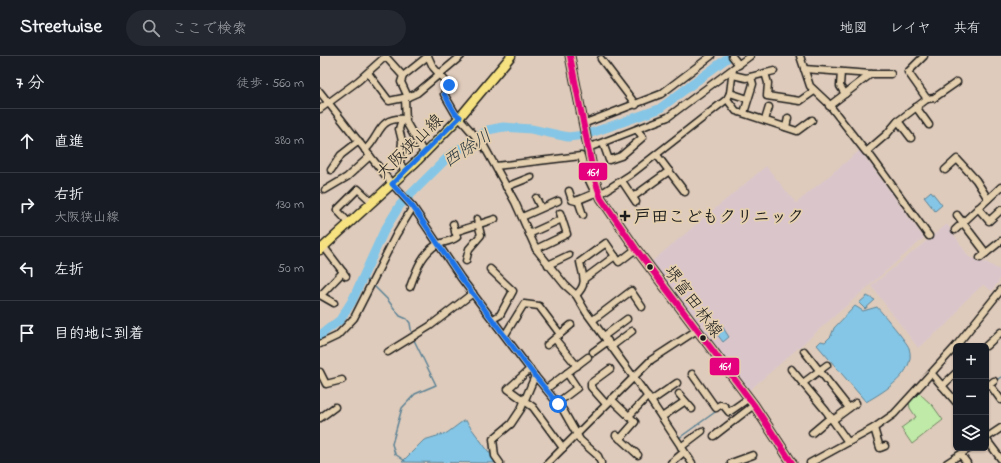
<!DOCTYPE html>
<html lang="ja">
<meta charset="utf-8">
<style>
body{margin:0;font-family:"Indie Flower","Klee One",sans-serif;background:#242831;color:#f1f3f6}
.controls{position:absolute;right:12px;bottom:12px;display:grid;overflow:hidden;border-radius:6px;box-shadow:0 1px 3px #0004}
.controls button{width:36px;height:36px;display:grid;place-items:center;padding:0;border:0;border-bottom:1px solid #363941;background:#171b24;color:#f1f3f6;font:20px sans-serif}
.stop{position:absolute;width:12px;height:12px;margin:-9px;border:3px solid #1a73e8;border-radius:50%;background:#fff}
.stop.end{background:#1a73e8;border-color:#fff;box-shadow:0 1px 4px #0008}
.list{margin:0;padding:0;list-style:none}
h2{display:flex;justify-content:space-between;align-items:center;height:52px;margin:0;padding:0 16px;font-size:17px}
h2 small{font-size:13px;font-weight:400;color:#9ea1a6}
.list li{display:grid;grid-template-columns:26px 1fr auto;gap:12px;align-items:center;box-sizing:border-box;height:64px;padding:0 16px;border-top:1px solid #363941}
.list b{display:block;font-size:15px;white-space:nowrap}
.list p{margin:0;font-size:13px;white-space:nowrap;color:#9ea1a6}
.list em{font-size:13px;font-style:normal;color:#9ea1a6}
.icon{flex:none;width:22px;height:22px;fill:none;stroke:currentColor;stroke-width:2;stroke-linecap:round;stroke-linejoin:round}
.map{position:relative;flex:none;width:681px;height:407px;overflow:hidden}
header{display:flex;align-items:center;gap:24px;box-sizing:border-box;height:56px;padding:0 20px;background:#171b24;border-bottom:1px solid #363941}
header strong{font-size:19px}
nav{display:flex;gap:22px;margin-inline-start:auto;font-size:14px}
.search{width:280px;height:36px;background:#242831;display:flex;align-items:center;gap:10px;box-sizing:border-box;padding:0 14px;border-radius:22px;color:#9ea1a6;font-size:15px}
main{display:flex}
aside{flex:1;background:#171b24}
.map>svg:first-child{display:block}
</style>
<header>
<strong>Streetwise</strong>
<div class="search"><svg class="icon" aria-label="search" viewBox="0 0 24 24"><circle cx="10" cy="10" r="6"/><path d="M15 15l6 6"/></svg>ここで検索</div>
<nav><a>地図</a><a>レイヤ</a><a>共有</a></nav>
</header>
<main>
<aside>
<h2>7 分<small>徒歩 · 560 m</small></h2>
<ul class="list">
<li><svg class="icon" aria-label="ahead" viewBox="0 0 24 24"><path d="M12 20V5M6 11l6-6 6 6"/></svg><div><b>直進</b></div><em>380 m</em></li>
<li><svg class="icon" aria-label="right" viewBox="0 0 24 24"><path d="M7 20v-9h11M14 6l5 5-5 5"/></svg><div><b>右折</b><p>大阪狭山線</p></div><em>130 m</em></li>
<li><svg class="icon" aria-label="left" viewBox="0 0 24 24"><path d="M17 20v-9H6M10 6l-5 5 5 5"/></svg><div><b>左折</b></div><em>50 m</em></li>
<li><svg class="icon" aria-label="arrive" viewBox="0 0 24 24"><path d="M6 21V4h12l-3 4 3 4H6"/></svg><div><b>目的地に到着</b></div></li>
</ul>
</aside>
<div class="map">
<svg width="681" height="407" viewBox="0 0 681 407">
<rect width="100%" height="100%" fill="#dfcbbb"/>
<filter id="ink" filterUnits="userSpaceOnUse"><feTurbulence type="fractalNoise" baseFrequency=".025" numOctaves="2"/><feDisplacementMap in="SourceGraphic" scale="8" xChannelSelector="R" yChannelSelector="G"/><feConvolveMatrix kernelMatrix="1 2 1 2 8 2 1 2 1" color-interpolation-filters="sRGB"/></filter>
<g filter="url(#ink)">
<g fill="#dac6ca">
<polygon points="540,94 604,182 430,334 331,206 446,110 476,147"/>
<polygon points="627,168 649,201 668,207 681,215 681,222 672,235 663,229 642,248 632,264 598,292 551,230"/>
</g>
<polygon fill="#bfeaa7" stroke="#6e8362" points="599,337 613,350 623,364 592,388 581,372 596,361 590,352 589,346"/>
<g fill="#85c6e6" stroke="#5b8295">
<polygon points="611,135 622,149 615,155 604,141"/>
<polygon points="547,240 555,244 545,253 539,247"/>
<path d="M535,250L543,255L557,251C563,258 587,286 589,292C597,317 563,336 546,346L497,289L501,285L505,286L511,280L514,272Z"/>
<polygon points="400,267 409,281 403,286 393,273"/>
<polygon points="143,365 146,365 177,407 82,406 104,384 127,377"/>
</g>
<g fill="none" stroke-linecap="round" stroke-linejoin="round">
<g stroke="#5b8295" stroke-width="1.5">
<polyline points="44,221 50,227"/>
<polyline points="53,229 67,243 80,260 87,263 90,267 92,279"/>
<polyline points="675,325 681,321"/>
<polyline points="359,382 398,354"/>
<polyline points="85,405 75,398 72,388 82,352 95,338 116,329 93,282"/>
</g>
<polyline stroke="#85c6e6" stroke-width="9" points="0,279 20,264 32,245 64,175 80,149 129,100 168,74 183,71 211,73 248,81 265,79 297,68 339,53 410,0"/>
<g stroke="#1c1c1c" stroke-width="9">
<g id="minor">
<polyline points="108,0 113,11 129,29 124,38 135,57 164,90 195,146 216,193 245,229 256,239 266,256 331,345 372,407"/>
<polyline points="412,0 419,9"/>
<polyline points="480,0 490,30 507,46 546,96 567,78 577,66 607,43 588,16 604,0"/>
<polyline points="66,1 83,20 81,26 88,41"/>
<polyline points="281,3 316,49"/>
<polyline points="484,13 551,18 571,18"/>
<polyline points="521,16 520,30 525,38"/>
<polyline points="48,17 69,45 88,41 97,37 141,0"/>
<polyline points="445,17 448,27 447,40 480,45 494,35"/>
<polyline points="413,19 426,22 454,15"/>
<polyline points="83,20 108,0"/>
<polyline points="0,36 72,128 93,151 141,222 215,320 243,354 260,384 278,400 281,407"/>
<polyline points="410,37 428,43"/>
<polyline points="85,42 86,66 104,97"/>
<polyline points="407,43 416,55 477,75 492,64"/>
<polyline points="607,43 614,42 637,26"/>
<polyline points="509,50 551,18"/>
<polyline points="596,51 609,69"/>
<polyline points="0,53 38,25 66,0"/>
<polyline points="424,57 433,28 431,21"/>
<polyline points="82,63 79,73 82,85 80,107 85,116"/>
<polyline points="445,64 449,51"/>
<polyline points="578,65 591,82"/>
<polyline points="263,68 341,38 391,0"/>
<polyline points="466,71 468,62"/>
<polyline points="283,87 289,104 301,100 323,81 317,74"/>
<polyline points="268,92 348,61 430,0"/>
<path d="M45,94C61,80 57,61 85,63"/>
<polyline points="547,95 609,180"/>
<polyline points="176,110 261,100 265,116 275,137"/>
<polyline points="11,114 21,99 39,85"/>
<polyline points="625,114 637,103 656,124 668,143"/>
<polyline points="349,115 365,136"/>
<polyline points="302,125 316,146"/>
<polyline points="186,131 211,121"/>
<polyline points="5,134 27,121 50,100"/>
<polyline points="249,135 252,144 256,145 273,138 285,135 310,119 407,43 410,37 413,13"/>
<polyline points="313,141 349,115 337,99"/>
<polyline points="216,142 221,152"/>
<polyline points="258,144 263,159"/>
<polyline points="658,152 669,165 681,154"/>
<polyline points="637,159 666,197"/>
<polyline points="202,161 238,145"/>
<polyline points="29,167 17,154 38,133 52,146"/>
<polyline points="635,174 681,131"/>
<polyline points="135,176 175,163"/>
<polyline points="209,178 242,163"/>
<polyline points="4,191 26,220"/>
<polyline points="216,193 247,178 240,157"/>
<polyline points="660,202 681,185"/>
<polyline points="146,205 149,193 161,179 157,163"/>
<polyline points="228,209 249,199"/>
<polyline points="170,213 193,235 180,259 173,263"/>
<polyline points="264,223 295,200"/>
<path d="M90,231C96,215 101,199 116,189C123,186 130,186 137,181L133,168"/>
<polyline points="0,239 14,247"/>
<polyline points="1,239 23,216"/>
<path d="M256,239C268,228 263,221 260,206L286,187L299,206L316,193"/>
<polyline points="273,264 311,235 322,251"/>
<polyline points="185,279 204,248 219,250 240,278"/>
<polyline points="284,280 307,263"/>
<polyline points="235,283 257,310"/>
<polyline points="0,288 17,280 34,262 76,179 93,151"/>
<polyline points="227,289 251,269"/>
<polyline points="292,290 312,275"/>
<polyline points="636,290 681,234"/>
<polyline points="666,290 681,276"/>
<polyline points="484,295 529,352"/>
<polyline points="68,296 110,270 153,237"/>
<polyline points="273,296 288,285"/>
<polyline points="210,313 188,333 213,351 243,392"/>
<polyline points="471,313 506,355 528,386"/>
<polyline points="0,316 6,328 22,324"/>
<polyline points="372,318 396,352 400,349 404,350 409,356 429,342"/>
<polyline points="612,318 636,346"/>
<polyline points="483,327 507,309"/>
<polyline points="622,330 636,317"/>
<polyline points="666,331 674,325"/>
<polyline points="226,333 268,301"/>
<polyline points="673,333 681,344"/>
<polyline points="359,338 372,353"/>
<polyline points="291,343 315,366 300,383"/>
<polyline points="331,345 357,327"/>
<polyline points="237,347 257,332 247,317"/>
<polyline points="286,348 271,331 271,327 290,313"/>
<polyline points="309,360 328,340"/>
<polyline points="342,361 364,346"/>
<polyline points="0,362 15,351"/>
<polyline points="513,364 536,347"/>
<polyline points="554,372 560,392 565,390"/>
<polyline points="492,377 511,361"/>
<polyline points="296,379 318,399"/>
<polyline points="394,380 434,349"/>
<polyline points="666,382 681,372"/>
<polyline points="666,383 681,403"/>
<polyline points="361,391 382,375"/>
<polyline points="641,399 647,407"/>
<polyline points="180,407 175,400 173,383 191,368 201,353 215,320"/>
<polyline points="228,407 331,304 377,274"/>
<polyline points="351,407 364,396"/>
<polyline points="411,407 433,399"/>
<polyline points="490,407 554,372 574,358 636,290"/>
<polyline points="627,407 650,392"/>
</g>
</g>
<g stroke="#1c1c1c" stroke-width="11">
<g id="major">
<polyline points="250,0 274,121 281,142 316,193 434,349 472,407"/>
<polyline points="0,194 98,104 140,61 191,0"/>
</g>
</g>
<use href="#minor" stroke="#e4cfae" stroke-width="6"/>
<use href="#major" stroke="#f7e281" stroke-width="8"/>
<g stroke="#e4cfae" stroke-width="9">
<polyline id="bus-1" points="250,0 274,121 281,142 316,193 434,349 472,407"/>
</g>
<use href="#bus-1" stroke="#e5007d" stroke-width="6"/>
</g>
</g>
<g fill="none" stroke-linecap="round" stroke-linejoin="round" filter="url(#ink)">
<polyline stroke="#1a73e8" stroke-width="5" points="129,29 124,38 135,57 140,61 72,128 93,151 141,222 215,320 238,348"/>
</g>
<g fill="#1c1c1c" stroke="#e4cfae" stroke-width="1.5">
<path d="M303 154h4v4h4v4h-4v4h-4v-4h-4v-4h4z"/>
<circle cx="330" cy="211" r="3.5"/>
<circle cx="383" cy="282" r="3.5"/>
</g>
<g text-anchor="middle" stroke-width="3.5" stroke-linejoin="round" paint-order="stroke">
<g font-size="17" fill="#1c1c1c" stroke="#e4cfae">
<text transform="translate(89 90) rotate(-44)" y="6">大阪狭山線</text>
<text transform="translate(374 245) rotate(53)" y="6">堺富田林線</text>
</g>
<g font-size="17" font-weight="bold" fill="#1c1c1c" stroke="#e4cfae" text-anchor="start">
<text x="314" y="166">戸田こどもクリニック</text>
</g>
<g font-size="18" font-style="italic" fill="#313e44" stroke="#e4cfae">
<text transform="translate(147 92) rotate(-33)" y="6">西除川</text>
</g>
</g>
<g stroke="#e4cfae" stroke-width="1.5">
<rect x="258" y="106" width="30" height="19" rx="4" fill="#e5007d"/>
<rect x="389" y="301" width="31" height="19" rx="4" fill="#e5007d"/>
</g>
<g font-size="11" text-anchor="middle" font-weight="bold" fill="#fff">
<text x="273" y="120">161</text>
<text x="405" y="314">161</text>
</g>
</svg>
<div class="controls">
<button>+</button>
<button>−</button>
<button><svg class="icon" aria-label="layers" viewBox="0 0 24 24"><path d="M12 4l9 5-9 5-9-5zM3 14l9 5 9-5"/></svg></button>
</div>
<div class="stop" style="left:238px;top:348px"></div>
<div class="stop end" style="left:129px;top:29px"></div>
</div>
</main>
